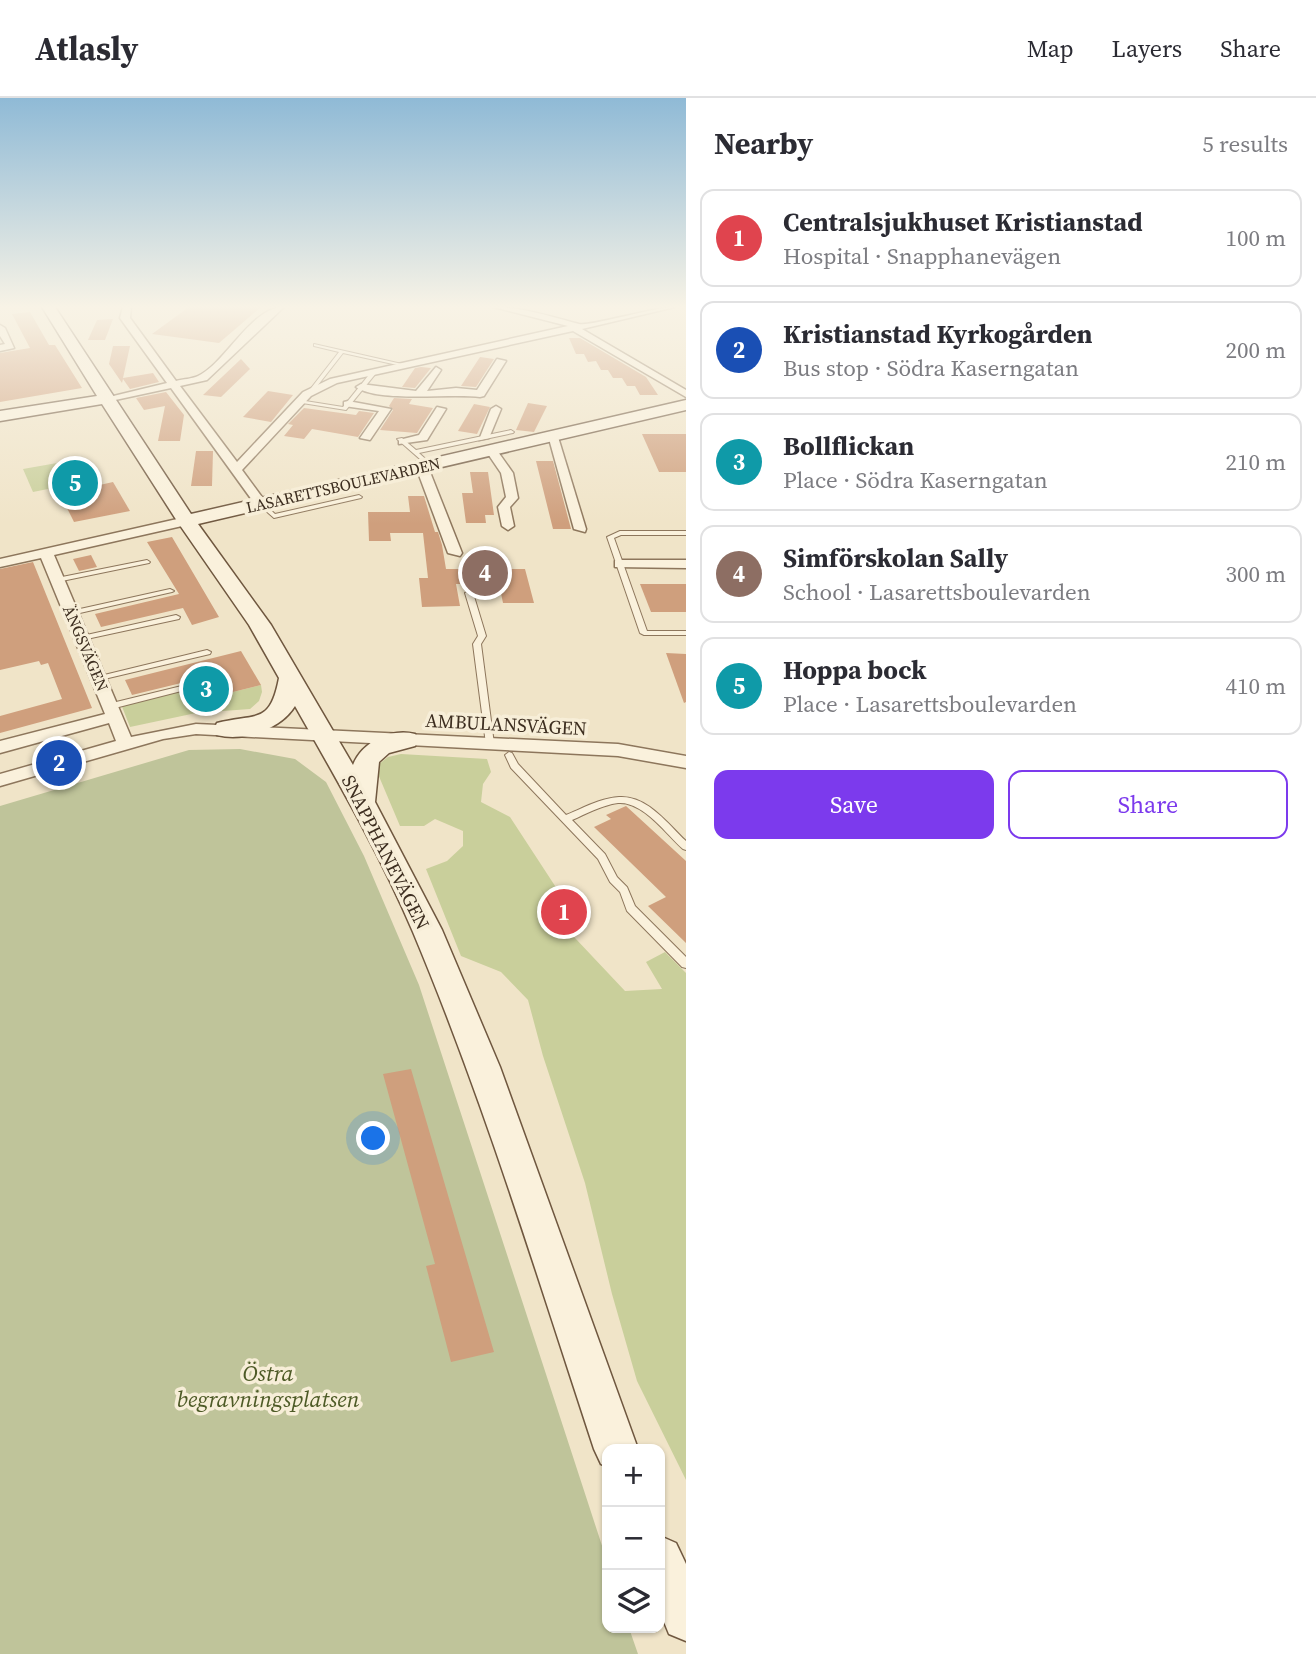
<!DOCTYPE html>
<meta charset="utf-8">
<style>
body{margin:0;font-family:"Source Serif 4",serif;background:#f2f2f3;color:#2b2b33}
.controls{position:absolute;right:21px;bottom:21px;display:grid;overflow:hidden;border-radius:14px;box-shadow:0 2px 5px #0004}
.controls button{width:63px;height:63px;display:grid;place-items:center;padding:0;border:0;border-bottom:2px solid #e1e1e2;background:#fff;color:#2b2b33;font:35px sans-serif}
.you{position:absolute;left:374px;top:1041px;width:24px;height:24px;margin:-18px;border:5px solid #fff;border-radius:50%;background:#1a73e8;box-shadow:0 0 0 10px #1a73e833}
.badge{display:grid;place-items:center;width:46px;height:46px;border-radius:50%;background:#7c3aed;color:#fff;font-size:23px;font-weight:700}
.pin{position:absolute;translate:-50% -50%;border:4px solid #fff;box-shadow:0 2px 7px #0006}
.list{margin:0;padding:0;list-style:none}
h2{display:flex;justify-content:space-between;align-items:center;height:91px;margin:0;padding:0 28px;font-size:30px}
h2 small{font-size:23px;font-weight:400;color:#7c7c81}
.list li{display:grid;grid-template-columns:46px 1fr auto;gap:21px;align-items:center;box-sizing:border-box;height:98px;margin:0 14px 14px;padding:0 14px;border:2px solid #e1e1e2;border-radius:14px}
.list b{display:block;font-size:26px;white-space:nowrap}
.list p{margin:0;font-size:23px;white-space:nowrap;color:#7c7c81}
.list em{font-size:23px;font-style:normal;color:#7c7c81}
.actions{display:flex;gap:14px;padding:21px 28px}
.actions a{flex:1;padding:16px 0;border:2px solid #7c3aed;border-radius:14px;text-align:center;font-size:24px;color:#7c3aed}
.actions .main{background:#7c3aed;color:#fff}
.icon{flex:none;width:38px;height:38px;fill:none;stroke:currentColor;stroke-width:2;stroke-linecap:round;stroke-linejoin:round}
.map{position:relative;flex:none;width:686px;height:1556px;overflow:hidden}
header{display:flex;align-items:center;gap:42px;box-sizing:border-box;height:98px;padding:0 35px;background:#fff;border-bottom:2px solid #e1e1e2}
header strong{font-size:33px}
nav{display:flex;gap:38px;margin-inline-start:auto;font-size:24px}
main{display:flex}
aside{flex:1;background:#fff}
.map>svg:first-child{display:block}
</style>
<header>
<strong>Atlasly</strong>
<nav><a>Map</a><a>Layers</a><a>Share</a></nav>
</header>
<main>
<div class="map">
<svg width="686" height="1556" viewBox="0 0 686 1556">
<rect width="100%" height="100%" fill="#f0e4c8"/>
<g fill="#c9cf9b">
<polygon points="57,365 68,387 33,394 23,371"/>
<polygon points="198,586 201,592 224,586 229,595 261,587 262,594 259,603 250,611 196,615 130,629 121,606"/>
<polygon points="401,656 487,661 491,674 483,686 481,704 510,719 559,794 559,823 625,893 662,891 646,864 665,854 686,875 686,1382 637,1283 612,1196 585,1085 543,958 528,902 501,874 461,858 426,771 447,763 463,748 463,733 435,721 424,728 400,728 375,669 388,659"/>
</g>
<polygon fill="#bfc49a" points="240,651 295,661 326,684 364,758 419,887 607,1463 607,1530 629,1530 638,1556 0,1556 0,708 189,652"/>
<g fill="#cf9f7d">
<polygon points="189,209 261,209 219,245 152,236"/>
<polygon points="30,214 49,247 55,247 82,290 0,304 0,255 30,250 12,216"/>
<polygon points="113,221 105,242 88,242 97,222"/>
<polygon points="569,240 580,240 646,279 658,297 640,297 635,288 627,288 622,280 613,280 608,272 601,272 596,263 588,264 584,256 576,256"/>
<polygon points="113,248 130,248 123,280 153,275 159,284 130,291 123,281 122,285 109,266"/>
<polygon points="480,259 494,261 476,289 461,288"/>
<polygon points="241,261 250,271 221,299 203,297"/>
<polygon points="421,269 431,270 415,290 402,289 415,270"/>
<polygon points="268,293 293,297 271,324 243,319"/>
<polygon points="166,294 184,317 180,343 158,343 165,308 144,312 136,300"/>
<polygon points="394,300 412,301 409,306 433,310 417,335 380,332 393,312 389,308"/>
<polygon points="528,305 547,308 534,334 516,332"/>
<polygon points="474,306 490,309 477,336 458,333"/>
<polygon points="304,310 356,317 359,313 374,315 358,339 312,331 304,341 284,338 293,327 288,326"/>
<polygon points="642,336 686,336 686,374 659,374"/>
<polygon points="196,353 213,353 212,388 191,388"/>
<polygon points="536,363 553,363 571,431 553,431"/>
<polygon points="470,374 488,374 494,417 485,417 486,425 466,425 462,395 473,395"/>
<polygon points="113,384 130,413 74,424 60,396"/>
<polygon points="408,398 424,398 435,434 438,434 442,447 446,471 525,471 534,505 503,505 499,486 456,486 460,508 422,509 419,480 428,480 423,435 390,435 391,443 369,443 368,414 410,414"/>
<polygon points="172,439 219,519 192,527 183,510 101,529 95,516 179,496 147,444"/>
<polygon points="91,457 97,469 79,473 73,461"/>
<polygon points="33,464 92,610 0,635 0,618 62,601 48,565 41,567 39,563 0,572 0,471"/>
<polygon points="640,486 686,486 686,514 651,514"/>
<polygon points="241,553 261,587 229,595 218,576 132,597 125,582"/>
<polygon points="666,555 686,556 686,604 684,605"/>
<polygon points="626,708 686,763 686,845 648,808 666,799 594,729 611,721 606,717"/>
<polygon points="411,971 494,1254 451,1264 426,1168 435,1166 383,976"/>
</g>
<g fill="none" stroke-linecap="round" stroke-linejoin="round">
<g stroke="#8d765c" stroke-width="2">
<g id="lane">
<polygon points="314,246 402,266 404,267 402,268 343,255 311,296 308,294 339,254 314,248"/>
<polygon points="372,273 377,274 346,312 296,304 299,302 343,309"/>
<polygon points="511,332 514,334 513,335 419,355 431,366 431,368 429,369 397,341 402,340 416,352"/>
<polygon points="359,397 362,399 361,400 274,420 258,406 263,405 275,416"/>
<polygon points="620,433 686,433 686,437 621,437 614,440 647,533 686,533 686,537 644,537 640,535 607,439"/>
<polygon points="147,462 150,464 149,465 57,484 54,482 57,480"/>
<polygon points="170,491 174,493 172,494 71,517 67,515 71,513"/>
<polygon points="469,493 473,495 486,538 481,546 494,646 490,649 486,646 473,546 478,538 465,495"/>
<polygon points="176,517 180,519 179,521 82,542 78,540 82,538"/>
<polygon points="207,552 211,554 210,556 100,582 96,580 100,578"/>
<polygon points="198,584 202,586 201,588 111,611 107,608 108,606"/>
<path d="M509,654L512,655L518,666L566,717C583,710 601,700 619,699C647,697 668,726 686,743V752L683,751C666,736 643,703 618,705C602,707 586,716 572,722L605,756L617,779L627,789L635,808L686,859V870L682,869L627,813L620,794L610,784L598,761L511,670L505,657Z"/>
</g>
</g>
<g stroke="#8d765c" stroke-width="3">
<g id="street">
<path d="M123,209H131L130,220L176,283C183,281 192,281 198,278C226,265 251,209 284,209L207,282L180,288L237,364L303,294L330,281L568,228L493,209C522,209 552,219 579,226C589,229 654,209 675,209L582,231L686,292V299L573,233L337,285L311,298L242,372L267,406L261,410L257,409L171,290L106,304L101,301L167,285L120,220Z"/>
<polygon points="0,227 5,230 14,250 0,253 0,247 5,246 0,238"/>
<path d="M497,261L506,263L484,298L480,299C450,295 379,305 356,289L361,286L416,293L436,269L441,272L427,293L456,290L477,292Z"/>
<polygon points="348,303 391,311 370,342 360,340 379,313 344,308 344,304"/>
<polygon points="496,308 501,311 489,340 479,342 491,311"/>
<polygon points="437,309 446,311 427,342 399,346 399,342 419,337"/>
<polygon points="548,337 558,339 586,431 585,434 574,431"/>
<polygon points="492,350 496,351 513,375 518,400 510,409 514,428 508,432 502,428 498,409 506,399 501,375 486,353"/>
<polygon points="418,366 428,369 462,455 460,458 448,455 416,369"/>
<polygon points="186,419 191,420 191,426 54,457 131,639 196,626 618,646 686,658 686,670 618,658 196,636 163,641 0,688 0,676 116,643 109,625 0,655 0,643 105,616 41,460 0,469 0,461"/>
<polygon points="620,462 686,462 686,470 615,469 615,463"/>
</g>
</g>
<g stroke="#6f573f" stroke-width="3">
<g id="secondary">
<path d="M42,209H55L191,416L686,302V312L198,426L271,527L353,667C362,644 391,630 415,636L418,642L415,648L389,655L379,664L375,704L442,832L500,969L638,1351H607V1369L601,1366L594,1351C537,1178 484,1003 413,834C380,756 337,682 295,608C281,631 244,644 217,637L214,631L217,625C257,615 270,627 279,580L249,527L177,423L102,306L0,323V313L97,298Z"/>
<polygon points="660,1438 676,1445 686,1466 686,1543 669,1536 660,1514"/>
</g>
</g>
<use href="#lane" fill="#faf1dc" fill-rule="evenodd"/>
<use href="#street" fill="#faf1dc" fill-rule="evenodd"/>
<use href="#secondary" fill="#faf1dc" fill-rule="evenodd"/>
</g>
<linearGradient id="sky" x2="0" y2="1"><stop stop-color="#8fbad6"/><stop offset="0.49" stop-color="#f8f3e6"/><stop offset="1" stop-color="#f8f3e6" stop-opacity="0"/></linearGradient>
<rect width="686" height="426" fill="url(#sky)"/>
<g text-anchor="middle" stroke-width="7" stroke-linejoin="round" paint-order="stroke">
<g font-size="16" fill="#3d2e20" stroke="#f7eed8">
<text transform="translate(343 387) rotate(-13)" y="6">LASARETTSBOULEVARDEN</text>
<text transform="translate(86 550) rotate(67)" y="6">ÄNGSVÄGEN</text>
</g>
<g font-size="19" fill="#3d2e20" stroke="#f7eed8">
<text transform="translate(506 626) rotate(3)" y="7">AMBULANSVÄGEN</text>
<text transform="translate(386 754) rotate(63)" y="7">SNAPPHANEVÄGEN</text>
</g>
<g font-size="23" font-style="italic" fill="#4d5a26" stroke="#f7eed8">
<text x="268" y="1283">Östra<tspan x="268" dy="26">begravningsplatsen</tspan></text>
</g>
</g>
</svg>
<div class="controls">
<button>+</button>
<button>−</button>
<button><svg class="icon" aria-label="layers" viewBox="0 0 24 24"><path d="M12 4l9 5-9 5-9-5zM3 14l9 5 9-5"/></svg></button>
</div>
<div class="you"></div>
<div class="pin badge" style="left:564px;top:814px;background:#e0444e">1</div>
<div class="pin badge" style="left:59px;top:665px;background:#1a4fb4">2</div>
<div class="pin badge" style="left:206px;top:591px;background:#0f9aa8">3</div>
<div class="pin badge" style="left:485px;top:475px;background:#8d6e63">4</div>
<div class="pin badge" style="left:75px;top:385px;background:#0f9aa8">5</div>
</div>
<aside>
<h2>Nearby<small>5 results</small></h2>
<ul class="list">
<li><span class="badge" style="background:#e0444e">1</span><div><b>Centralsjukhuset Kristianstad</b><p>Hospital · Snapphanevägen</p></div><em>100 m</em></li>
<li><span class="badge" style="background:#1a4fb4">2</span><div><b>Kristianstad Kyrkogården</b><p>Bus stop · Södra Kaserngatan</p></div><em>200 m</em></li>
<li><span class="badge" style="background:#0f9aa8">3</span><div><b>Bollflickan</b><p>Place · Södra Kaserngatan</p></div><em>210 m</em></li>
<li><span class="badge" style="background:#8d6e63">4</span><div><b>Simförskolan Sally</b><p>School · Lasarettsboulevarden</p></div><em>300 m</em></li>
<li><span class="badge" style="background:#0f9aa8">5</span><div><b>Hoppa bock</b><p>Place · Lasarettsboulevarden</p></div><em>410 m</em></li>
</ul>
<div class="actions"><a class="main">Save</a><a>Share</a></div>
</aside>
</main>
